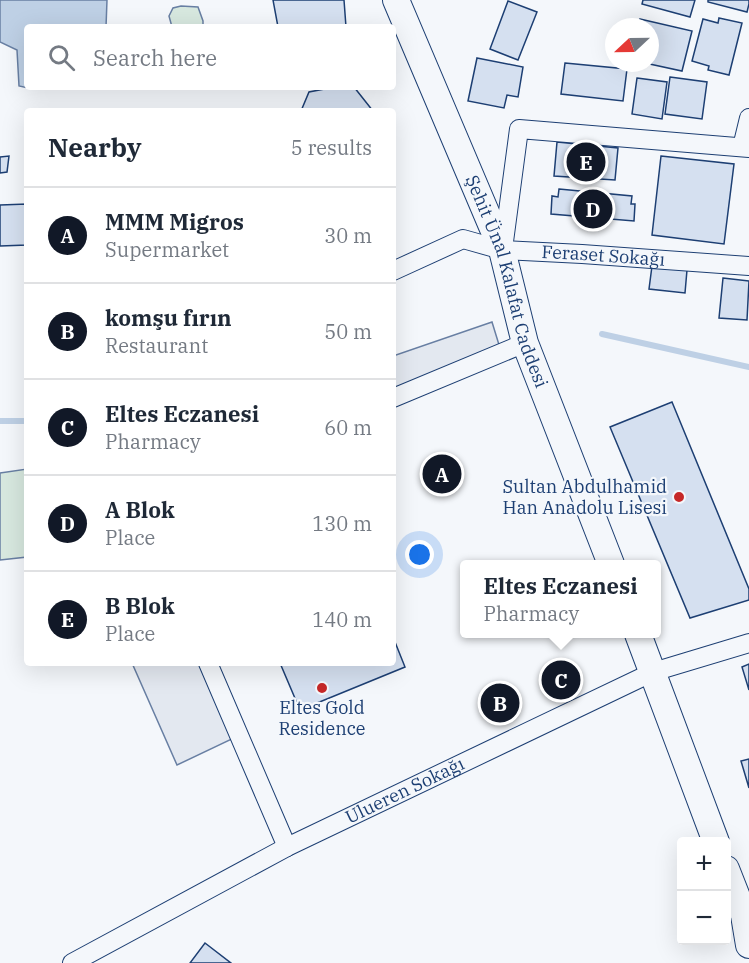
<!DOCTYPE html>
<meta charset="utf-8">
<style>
body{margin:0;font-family:"IBM Plex Serif",serif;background:#f6f6f7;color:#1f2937}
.controls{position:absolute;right:18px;bottom:18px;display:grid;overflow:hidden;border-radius:6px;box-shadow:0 6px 24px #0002}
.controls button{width:54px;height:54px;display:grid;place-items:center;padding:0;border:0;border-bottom:2px solid #e0e1e3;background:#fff;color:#1f2937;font:30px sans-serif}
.compass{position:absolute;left:605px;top:18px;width:54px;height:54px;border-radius:50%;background:#fff;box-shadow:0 6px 24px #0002;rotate:248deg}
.you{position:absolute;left:420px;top:555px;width:21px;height:21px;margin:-15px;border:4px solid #fff;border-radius:50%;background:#1a73e8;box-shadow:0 0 0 9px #1a73e833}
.badge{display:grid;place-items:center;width:39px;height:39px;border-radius:50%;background:#111827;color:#fff;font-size:20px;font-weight:700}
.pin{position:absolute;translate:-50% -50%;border:3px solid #fff;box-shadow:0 2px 6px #0006}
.popup{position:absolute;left:460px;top:560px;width:201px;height:78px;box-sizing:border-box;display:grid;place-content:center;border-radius:6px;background:#fff;filter:drop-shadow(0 2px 4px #0005);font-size:20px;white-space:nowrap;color:#747a83}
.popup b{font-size:22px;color:#1f2937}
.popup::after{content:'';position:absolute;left:50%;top:100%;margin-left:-12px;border:12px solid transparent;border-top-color:#fff}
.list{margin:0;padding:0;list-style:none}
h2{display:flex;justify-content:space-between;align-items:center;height:78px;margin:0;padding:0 24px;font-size:26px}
h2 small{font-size:20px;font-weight:400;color:#747a83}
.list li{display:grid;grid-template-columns:39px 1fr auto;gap:18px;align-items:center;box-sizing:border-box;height:96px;padding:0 24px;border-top:2px solid #e0e1e3}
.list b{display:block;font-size:22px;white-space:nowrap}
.list p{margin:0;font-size:20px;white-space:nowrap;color:#747a83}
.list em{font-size:20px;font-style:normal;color:#747a83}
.icon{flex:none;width:33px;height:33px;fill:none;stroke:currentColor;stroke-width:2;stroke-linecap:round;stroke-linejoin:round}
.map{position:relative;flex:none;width:749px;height:963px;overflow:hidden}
.search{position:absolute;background:#fff;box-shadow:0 6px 24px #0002;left:24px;top:24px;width:372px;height:66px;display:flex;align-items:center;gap:15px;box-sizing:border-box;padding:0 21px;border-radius:6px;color:#747a83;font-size:22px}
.panel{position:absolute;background:#fff;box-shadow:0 6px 24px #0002;left:24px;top:108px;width:372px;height:558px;border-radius:6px}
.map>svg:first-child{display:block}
</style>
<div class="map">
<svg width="749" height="963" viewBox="0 0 749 963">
<rect width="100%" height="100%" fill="#f4f7fb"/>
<g fill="#d7e8df" stroke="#687fa3" stroke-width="1.5">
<polygon points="181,6 198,7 203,21 203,27 172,27 169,16 173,8"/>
<polygon points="27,469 27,557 0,560 0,473"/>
</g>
<g fill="#e3e8f0" stroke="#687fa3" stroke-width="1.5">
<polygon points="492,322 500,348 393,389 393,356"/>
<polygon points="132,663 201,663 234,738 177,765"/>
</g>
<polygon fill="#bed0e5" stroke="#687fa3" stroke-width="1.5" points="0,0 107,0 106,27 27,27 27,87 36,87 33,89 19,86 17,50 0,42"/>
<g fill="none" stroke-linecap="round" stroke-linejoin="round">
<g stroke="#bed0e5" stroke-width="6">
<polyline points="602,334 749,367"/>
<polyline points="0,421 27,421"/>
</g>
</g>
<g fill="#d5e0f0" stroke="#1d3f73" stroke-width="1.5">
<polygon points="273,0 344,0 346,27 278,27"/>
<polygon points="643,0 695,0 690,17 642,4"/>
<polygon points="708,0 749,0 749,4 747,12 708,2"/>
<polygon points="508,1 537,12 518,60 490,49"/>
<polygon points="719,18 742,23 729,75 708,70 709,66 692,61 703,19 718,23"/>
<polygon points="640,19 692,31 682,71 645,63 650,63 650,27 638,27"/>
<polygon points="477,58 523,67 518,97 507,95 504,108 468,101"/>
<polygon points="565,63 627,69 623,101 561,94"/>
<polygon points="670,77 707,82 702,119 665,114"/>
<polygon points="637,78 667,82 662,119 632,114"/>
<polygon points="335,87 354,87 373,111 301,111 309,92"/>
<polygon points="557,142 618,148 615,180 554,176"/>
<polygon points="9,156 7,172 0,173 0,157"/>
<polygon points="661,156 734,164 724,244 652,235"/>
<polygon points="559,189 632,196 631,204 635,204 634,221 551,214 552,196 558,197"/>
<polygon points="27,204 27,245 0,246 0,205"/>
<polygon points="652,266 687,270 685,293 649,289"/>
<polygon points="723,278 749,281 747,320 719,318"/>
<polygon points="672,402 749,589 749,600 690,618 610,427"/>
<polygon points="393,637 405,667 300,710 280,663 393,663"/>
<polygon points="749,664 749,690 742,667"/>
<polygon points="749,759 749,788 741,761"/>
<polygon points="205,943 231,963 190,963"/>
</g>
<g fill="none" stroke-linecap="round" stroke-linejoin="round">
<g stroke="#1d3f73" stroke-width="20">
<g id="street">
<polyline points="742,147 749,118"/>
<polyline points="503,249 519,129 749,148"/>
<path id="s1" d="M393,271L463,239L502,250L582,254L749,266"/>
<polyline points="393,398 525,343"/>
<polyline points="208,663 287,847"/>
<path id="s2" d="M72,963L287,847L653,672L749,643"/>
</g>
</g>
<g stroke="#1d3f73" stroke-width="28">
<g id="secondary">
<path id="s3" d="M396,0L502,250L525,343L611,564"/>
<polyline points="638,634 716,842"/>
<polyline points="726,869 744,915 749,945"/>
</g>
</g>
<use href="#street" stroke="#f4f7fb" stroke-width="18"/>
<use href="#secondary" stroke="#f4f7fb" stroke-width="26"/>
</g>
<g fill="#c62828" stroke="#f4f7fb" stroke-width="2">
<circle cx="679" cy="497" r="6"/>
<circle cx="322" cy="688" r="6"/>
</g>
<g text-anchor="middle" stroke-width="4.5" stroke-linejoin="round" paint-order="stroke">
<g font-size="18" fill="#1d3f73" stroke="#f4f7fb">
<text dy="6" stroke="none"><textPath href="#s1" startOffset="219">Feraset Sokağı</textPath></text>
<text dy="6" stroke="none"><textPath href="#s3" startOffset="303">Şehit Ünal Kalafat Caddesi</textPath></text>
<text dy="6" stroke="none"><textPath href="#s2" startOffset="375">Ulueren Sokağı</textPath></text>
</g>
<g font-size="18" fill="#1d3f73" stroke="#f4f7fb" text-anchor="end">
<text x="667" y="493">Sultan Abdulhamid<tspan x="667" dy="21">Han Anadolu Lisesi</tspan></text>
<text x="322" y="714" text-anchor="middle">Eltes Gold<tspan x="322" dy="21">Residence</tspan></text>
</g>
</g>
</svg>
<div class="controls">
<button>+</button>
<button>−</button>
</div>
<svg class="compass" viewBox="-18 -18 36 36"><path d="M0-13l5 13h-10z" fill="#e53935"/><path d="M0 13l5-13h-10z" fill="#747a83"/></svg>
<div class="you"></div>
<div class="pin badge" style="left:442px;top:474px">A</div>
<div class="pin badge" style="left:500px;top:703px">B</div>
<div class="pin badge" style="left:561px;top:680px">C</div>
<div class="popup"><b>Eltes Eczanesi</b>Pharmacy</div>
<div class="pin badge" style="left:593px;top:209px">D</div>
<div class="pin badge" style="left:586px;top:162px">E</div>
<div class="search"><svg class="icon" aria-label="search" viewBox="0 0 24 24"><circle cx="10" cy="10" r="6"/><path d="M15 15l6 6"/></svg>Search here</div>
<section class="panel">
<h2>Nearby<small>5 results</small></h2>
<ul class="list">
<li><span class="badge">A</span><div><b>MMM Migros</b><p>Supermarket</p></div><em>30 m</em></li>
<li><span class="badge">B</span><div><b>komşu fırın</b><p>Restaurant</p></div><em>50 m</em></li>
<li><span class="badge">C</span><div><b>Eltes Eczanesi</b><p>Pharmacy</p></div><em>60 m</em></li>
<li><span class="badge">D</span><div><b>A Blok</b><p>Place</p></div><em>130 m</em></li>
<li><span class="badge">E</span><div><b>B Blok</b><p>Place</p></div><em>140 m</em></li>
</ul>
</section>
</div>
